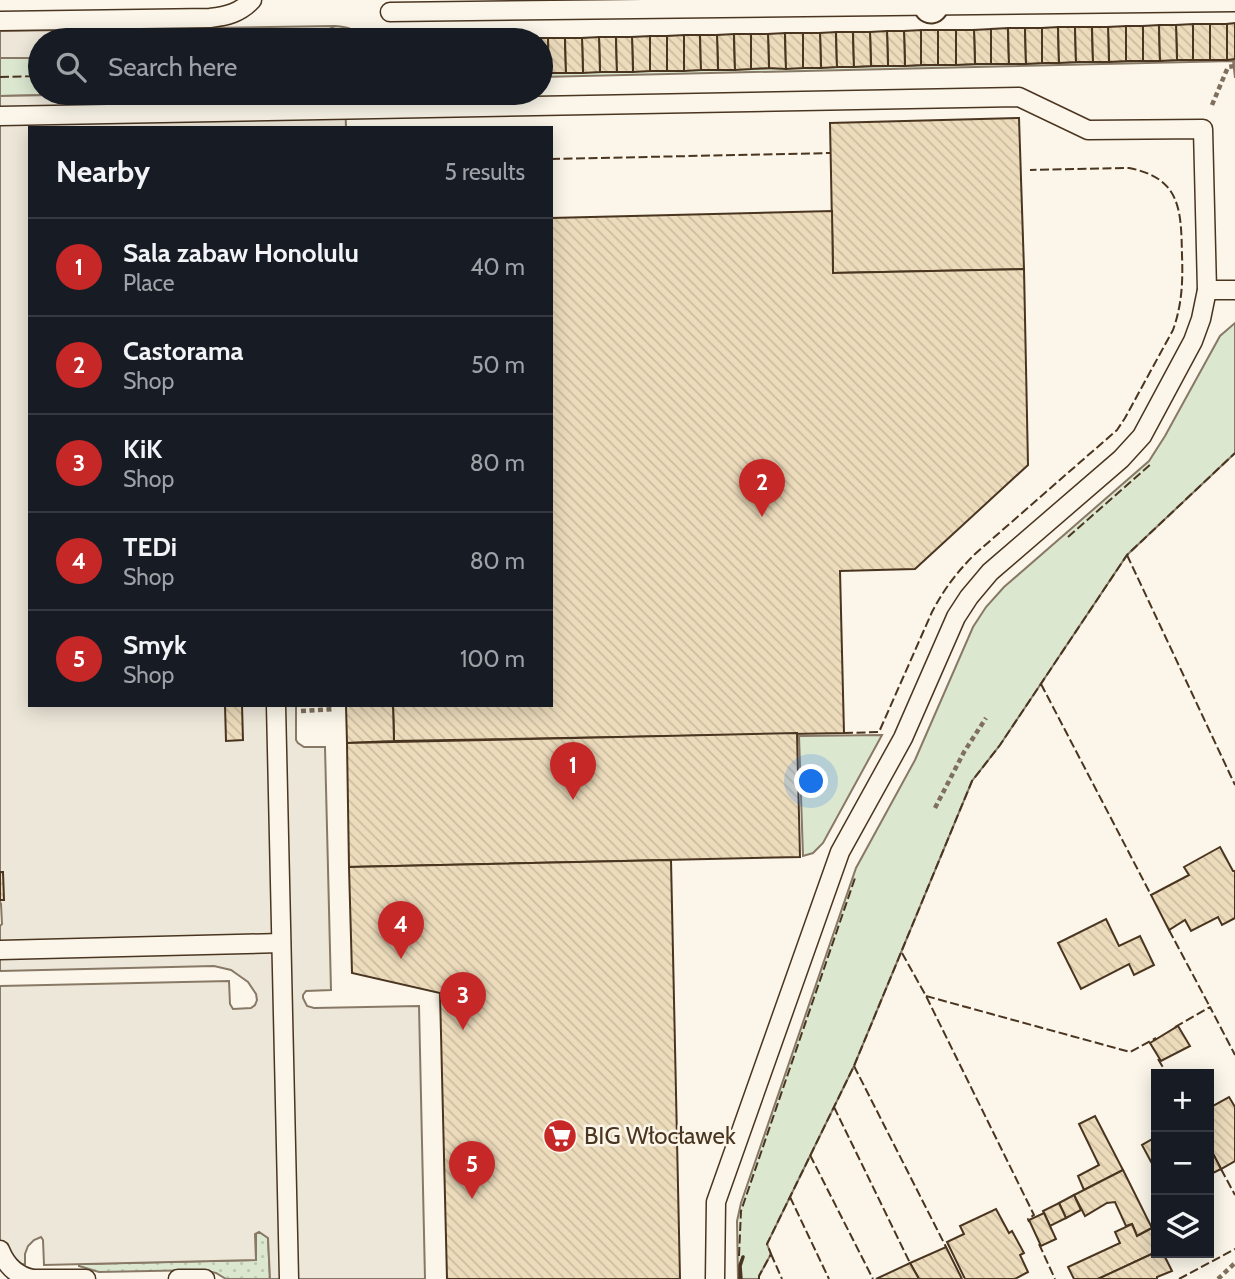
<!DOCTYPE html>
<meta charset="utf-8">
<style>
body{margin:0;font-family:Cabin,sans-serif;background:#20242c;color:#f1f3f6}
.controls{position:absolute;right:21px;bottom:21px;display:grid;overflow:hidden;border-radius:0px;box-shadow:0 4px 18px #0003}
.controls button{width:63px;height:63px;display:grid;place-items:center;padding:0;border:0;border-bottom:2px solid #363941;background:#171b24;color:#f1f3f6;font:35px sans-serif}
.you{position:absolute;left:812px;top:782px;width:24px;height:24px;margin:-18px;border:5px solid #fff;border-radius:50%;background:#1a73e8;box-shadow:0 0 0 10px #1a73e833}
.badge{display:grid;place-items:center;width:46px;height:46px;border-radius:50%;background:#c62828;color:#fff;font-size:23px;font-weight:700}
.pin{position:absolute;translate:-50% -58px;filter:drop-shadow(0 2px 4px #0008)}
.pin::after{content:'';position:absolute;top:37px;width:24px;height:21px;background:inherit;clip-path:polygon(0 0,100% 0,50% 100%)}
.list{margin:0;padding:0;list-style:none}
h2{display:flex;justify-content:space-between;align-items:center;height:91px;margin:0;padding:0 28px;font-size:30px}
h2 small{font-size:23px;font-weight:400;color:#9ea1a6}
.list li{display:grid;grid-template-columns:46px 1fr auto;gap:21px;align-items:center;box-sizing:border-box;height:98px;padding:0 28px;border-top:2px solid #363941}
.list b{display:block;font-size:26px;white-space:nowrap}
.list p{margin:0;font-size:23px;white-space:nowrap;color:#9ea1a6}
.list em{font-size:23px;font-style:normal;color:#9ea1a6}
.icon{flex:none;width:38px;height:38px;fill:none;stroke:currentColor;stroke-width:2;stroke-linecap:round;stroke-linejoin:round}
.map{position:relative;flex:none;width:1235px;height:1279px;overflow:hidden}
.search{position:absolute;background:#171b24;box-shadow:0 4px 18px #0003;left:28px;top:28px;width:525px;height:77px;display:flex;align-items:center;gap:18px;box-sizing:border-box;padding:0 24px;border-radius:38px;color:#9ea1a6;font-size:26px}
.panel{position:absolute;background:#171b24;box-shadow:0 4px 18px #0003;left:28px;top:126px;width:525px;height:581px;border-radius:0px}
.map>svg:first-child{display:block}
</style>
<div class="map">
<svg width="1235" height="1279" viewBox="0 0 1235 1279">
<defs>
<pattern id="garden-dots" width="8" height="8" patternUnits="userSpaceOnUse" patternTransform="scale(1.75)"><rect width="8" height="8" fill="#dce7d0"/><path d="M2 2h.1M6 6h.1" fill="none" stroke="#bec7b2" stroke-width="1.8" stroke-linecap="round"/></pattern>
<pattern id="building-back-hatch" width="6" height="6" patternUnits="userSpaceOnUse" patternTransform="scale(1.75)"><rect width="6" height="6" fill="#ecdcbc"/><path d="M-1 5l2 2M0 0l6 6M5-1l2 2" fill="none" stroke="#ccbda1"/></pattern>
</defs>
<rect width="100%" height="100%" fill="#fbf6e9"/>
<g fill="#dce7d0" stroke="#887966" stroke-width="2">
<path d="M335,26C347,27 356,28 360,40H326L328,30Z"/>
<polygon points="0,58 40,58 40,93 156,93 0,96"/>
<polygon points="1235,59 1235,78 1233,61 541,77 541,73"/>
<polygon points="1235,323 1235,453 1127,555 1000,745 972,781 854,1066 767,1244 771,1254 759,1276 759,1279 738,1279 737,1221 741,1203 856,868 915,760 973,627 986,607 1004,587 1149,461 1165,436 1220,336"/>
<polygon points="882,735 823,843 813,853 803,856 799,736"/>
</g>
<polygon fill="url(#garden-dots)" stroke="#887966" stroke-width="2" points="256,1233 262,1233 268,1238 270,1279 226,1279 216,1273 201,1270 99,1272 79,1266 79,1264 256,1260"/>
<g fill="#ede7d9" stroke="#887966" stroke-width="2">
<polygon points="335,26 328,30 326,40 245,40 243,35 236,30 230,28 220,29 215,34 214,40 40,40 40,58 0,58 0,31"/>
<polygon points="156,93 345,93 346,128 30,128 30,705 296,705 296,740 298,743 304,747 325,747 331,990 306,991 303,995 303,998 307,1006 314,1008 419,1006 425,1279 270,1279 268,1238 259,1232 255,1234 256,1260 44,1265 43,1240 41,1237 34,1240 28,1246 25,1254 25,1264 0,1265 0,986 229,981 230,1004 233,1009 251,1008 255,1005 257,1000 256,994 248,982 241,977 231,970 214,966 0,971 0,926 2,924 1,904 0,902 0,96"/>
</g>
<g fill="url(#building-back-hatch)" stroke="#4a3520" stroke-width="2">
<polygon points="1235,23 1235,59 1227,60 1227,24"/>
<polygon points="1193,24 1193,60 1177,60 1176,25"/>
<rect x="1193" y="24" width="17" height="36"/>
<rect x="1210" y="24" width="17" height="36"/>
<polygon points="1159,25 1160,61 1143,61 1143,26"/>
<polygon points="1159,25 1176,25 1177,60 1160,61"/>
<polygon points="1126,26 1126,61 1109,62 1108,27"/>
<rect x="1126" y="26" width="17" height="35"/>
<polygon points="1058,27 1059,63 1042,63 1042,28"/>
<polygon points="1058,27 1075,27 1076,62 1059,63"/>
<polygon points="1075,27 1092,27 1093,62 1076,62"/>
<polygon points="1092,27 1108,27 1109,62 1093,62"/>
<polygon points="1008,28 1009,64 991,64 991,29"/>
<polygon points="1008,28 1025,28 1026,64 1009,64"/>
<polygon points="1025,28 1042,28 1042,63 1026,64"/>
<polygon points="991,29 991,64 975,64 974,30"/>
<polygon points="921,30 921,65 905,66 904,31"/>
<rect x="921" y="30" width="17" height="35"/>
<rect x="938" y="30" width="18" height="35"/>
<polygon points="956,30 974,30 975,64 956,65"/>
<polygon points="887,31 904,31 905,66 888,66"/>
<polygon points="887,31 888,66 871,66 870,32"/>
<polygon points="836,32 837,67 821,68 820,33"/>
<polygon points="836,32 853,32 854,67 837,67"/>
<polygon points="853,32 870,32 871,66 854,67"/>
<polygon points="785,33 786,69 769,68 768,34"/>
<polygon points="785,33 803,33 803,68 786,69"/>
<polygon points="803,33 820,33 821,68 803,68"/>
<polygon points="734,34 735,70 718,70 717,35"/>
<polygon points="734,34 751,34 751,69 735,70"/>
<polygon points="751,34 768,34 769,68 751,69"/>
<polygon points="684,35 684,71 667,71 667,36"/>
<polygon points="684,35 700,35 701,70 684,71"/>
<polygon points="700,35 717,35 718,70 701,70"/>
<polygon points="650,36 650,71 633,72 632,37"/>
<rect x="650" y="36" width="17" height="35"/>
<polygon points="599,37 616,37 617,72 600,72"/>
<polygon points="599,37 600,72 583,73 582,38"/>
<polygon points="616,37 632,37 633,72 617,72"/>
<polygon points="531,38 548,38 549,73 541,73 541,40 531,40"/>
<polygon points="548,38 565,38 566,73 549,73"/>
<polygon points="565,38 582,38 583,73 566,73"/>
<polygon points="1019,118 1024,269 833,273 830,123"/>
<polygon points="832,211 833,273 1024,269 1028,465 915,569 840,571 844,733 394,741 393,705 551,705 551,218"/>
<polygon points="225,705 242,705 243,740 226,741"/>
<polygon points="346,705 393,705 394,741 347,743"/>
<polygon points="797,733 800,857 349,867 347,743"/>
<polygon points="1220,847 1233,871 1235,871 1235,918 1222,925 1218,917 1191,931 1185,920 1169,930 1151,895 1189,875 1184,867"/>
<polygon points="671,860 680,1279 447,1279 440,993 352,973 349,867"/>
<polygon points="0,872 3,872 4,900 0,900"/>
<polygon points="1106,919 1119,946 1140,936 1154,965 1134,975 1129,964 1081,989 1058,943"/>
<polygon points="1178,1026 1190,1046 1161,1061 1150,1043"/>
<polygon points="1229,1097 1235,1107 1235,1161 1221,1169 1209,1146 1209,1108"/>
<polygon points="1095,1116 1123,1170 1084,1190 1078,1176 1099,1165 1079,1124"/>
<polygon points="1156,1137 1156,1171 1142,1145"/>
<polygon points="1209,1146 1221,1169 1209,1175"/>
<polygon points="1123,1170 1152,1228 1137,1236 1132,1224 1126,1226 1115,1202 1107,1203 1085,1216 1074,1195"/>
<polygon points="1074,1195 1081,1210 1066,1218 1059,1203"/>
<polygon points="1059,1203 1066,1218 1050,1226 1043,1211"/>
<polygon points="996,1209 1009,1233 1012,1231 1024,1253 1020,1255 1028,1272 1015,1279 965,1279 947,1242 964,1234 960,1226"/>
<polygon points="1044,1213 1056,1239 1041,1246 1029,1220"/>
<polygon points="1132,1224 1137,1236 1152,1228 1156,1238 1156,1252 1098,1279 1074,1279 1068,1267 1120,1243 1115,1232"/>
<polygon points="946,1247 962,1279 919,1279 910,1263"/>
<polygon points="1156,1252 1163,1253 1172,1271 1157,1277 1157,1279 1098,1279"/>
<polygon points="910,1263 919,1279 876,1279"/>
</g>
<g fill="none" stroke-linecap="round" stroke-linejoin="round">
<g stroke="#4a3520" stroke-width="21">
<g id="service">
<polyline points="390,12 1235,2"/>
<path d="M0,21L210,18C227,16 240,13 252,0"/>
<polyline points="0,116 1019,97 1088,130 1203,129 1207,290 1201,319 1193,341 1142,436 1121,459 990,572 969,597 956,617 903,738 840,852 716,1202 715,1279"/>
<polyline points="1207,290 1235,290"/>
<polyline points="276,705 289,1279"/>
<polyline points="0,950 281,943"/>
<path d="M0,1250C6,1265 16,1276 33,1279"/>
<polyline points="35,1279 86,1279"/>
<polyline points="178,1279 205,1279"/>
</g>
</g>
<g stroke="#4a3520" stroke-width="37">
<polyline id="minor" points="930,0 931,6"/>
</g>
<g stroke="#7f6f5c" stroke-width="4.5" stroke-dasharray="5 3.5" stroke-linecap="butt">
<polyline points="1212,105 1228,67 1235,66"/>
<polyline points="301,711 335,709"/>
<polyline points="935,808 964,752 986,718"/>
<polyline points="1218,1279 1235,1263"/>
</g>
<use href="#service" stroke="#fbf6e9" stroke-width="18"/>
<use href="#minor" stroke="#fbf6e9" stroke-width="33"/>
<g stroke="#4a3520" stroke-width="2" stroke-dasharray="9 3.5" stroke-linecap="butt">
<polyline points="0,77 40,76"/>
<polyline points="551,159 831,153"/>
<polyline points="1068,537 1152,463"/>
<polyline points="1127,555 1235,785"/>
<polyline points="1041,684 1151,895"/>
<path d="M844,733L879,732L932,612C944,589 957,572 975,554L1117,430L1125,418L1173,330C1182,305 1183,281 1182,255C1181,210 1181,178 1129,168L1030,170"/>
<polyline points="1169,930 1210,1007"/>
<polyline points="902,953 926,996 1034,1215 1028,1219 1029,1222"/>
<polyline points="926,996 1130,1052 1156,1038"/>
<polyline points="1175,1027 1210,1007 1235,1055"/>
<polyline points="1158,1059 1167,1074"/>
<polyline points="854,1066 946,1247"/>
<polyline points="834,1107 910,1263"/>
<polyline points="810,1155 873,1279"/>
<polyline points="1221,1169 1235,1195"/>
<polyline points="790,1197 829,1279"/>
<polyline points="1039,1244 1055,1279"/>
<polyline points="771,1254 782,1279"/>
<polyline points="739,1256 741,1211 855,878"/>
<polyline points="759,1279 759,1276 771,1254 767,1244 854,1066 972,781 1000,745 1127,555 1235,453"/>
<polyline points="1179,1279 1235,1249"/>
</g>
<polyline stroke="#4a3520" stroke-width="3.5" points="740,1279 740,1265 743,1257 740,1266 741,1279"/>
</g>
<defs>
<g id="supermarket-disc" transform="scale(1.75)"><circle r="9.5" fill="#c62828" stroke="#fbf6e9"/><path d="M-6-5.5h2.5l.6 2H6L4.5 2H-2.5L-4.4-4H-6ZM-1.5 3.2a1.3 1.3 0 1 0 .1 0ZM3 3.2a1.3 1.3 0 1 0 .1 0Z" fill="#fff"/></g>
</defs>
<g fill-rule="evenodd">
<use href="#supermarket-disc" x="560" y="1136"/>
</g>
<g text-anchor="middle" stroke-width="5" stroke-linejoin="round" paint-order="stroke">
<g font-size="24" fill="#4a3520" stroke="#fbf6e9" text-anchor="start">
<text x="584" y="1144">BIG Włocławek</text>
</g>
</g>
</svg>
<div class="controls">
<button>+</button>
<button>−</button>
<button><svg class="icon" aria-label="layers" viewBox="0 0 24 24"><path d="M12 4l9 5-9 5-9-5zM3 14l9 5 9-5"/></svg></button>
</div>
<div class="you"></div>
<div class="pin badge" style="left:573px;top:800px">1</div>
<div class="pin badge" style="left:762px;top:517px">2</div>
<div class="pin badge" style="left:463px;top:1030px">3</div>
<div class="pin badge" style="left:401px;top:959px">4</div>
<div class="pin badge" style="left:472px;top:1199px">5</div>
<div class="search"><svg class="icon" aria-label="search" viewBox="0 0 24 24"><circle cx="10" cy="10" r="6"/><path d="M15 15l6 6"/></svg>Search here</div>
<section class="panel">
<h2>Nearby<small>5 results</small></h2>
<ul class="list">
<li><span class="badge">1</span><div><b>Sala zabaw Honolulu</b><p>Place</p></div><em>40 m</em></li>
<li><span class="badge">2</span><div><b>Castorama</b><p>Shop</p></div><em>50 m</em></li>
<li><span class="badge">3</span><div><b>KiK</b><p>Shop</p></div><em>80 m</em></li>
<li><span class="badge">4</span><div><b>TEDi</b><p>Shop</p></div><em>80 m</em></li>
<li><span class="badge">5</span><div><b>Smyk</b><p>Shop</p></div><em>100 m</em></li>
</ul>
</section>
</div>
